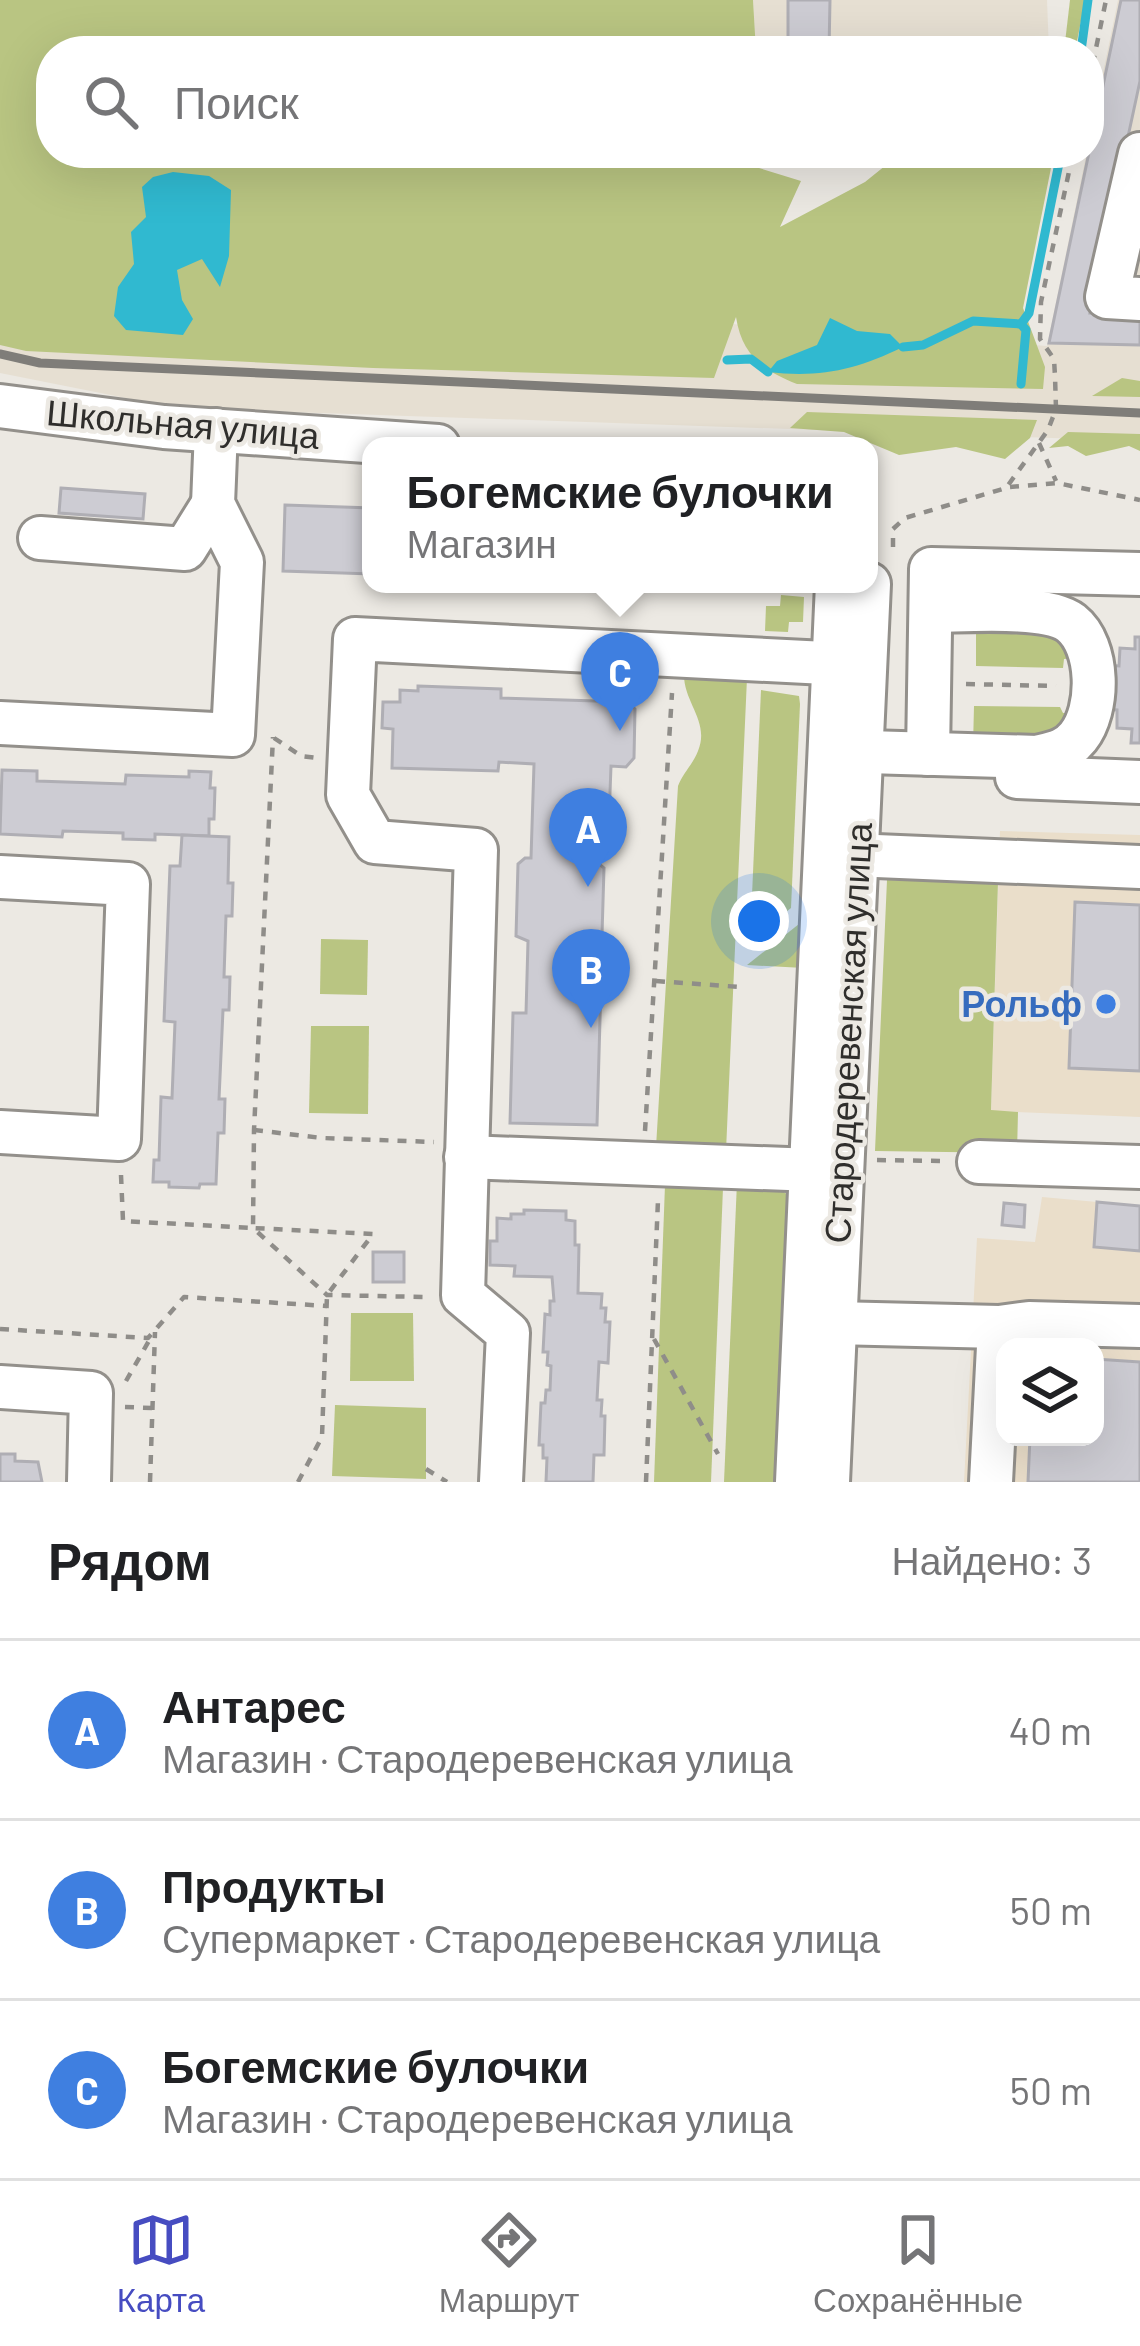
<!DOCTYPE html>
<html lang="ru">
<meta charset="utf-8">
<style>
body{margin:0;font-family:Barlow,sans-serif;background:#f2f2f2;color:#202124}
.controls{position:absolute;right:36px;bottom:36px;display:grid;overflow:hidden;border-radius:24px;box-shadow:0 12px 48px #0002}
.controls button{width:108px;height:108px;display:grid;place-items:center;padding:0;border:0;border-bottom:3px solid #e0e0e0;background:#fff;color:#202124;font:60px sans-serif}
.you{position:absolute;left:759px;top:921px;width:42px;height:42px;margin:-30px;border:9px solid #fff;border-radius:50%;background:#1a73e8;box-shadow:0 0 0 18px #1a73e833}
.badge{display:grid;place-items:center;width:78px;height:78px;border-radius:50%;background:#464cc1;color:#fff;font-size:39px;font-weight:700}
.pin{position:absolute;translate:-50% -99px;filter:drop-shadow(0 3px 6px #0008)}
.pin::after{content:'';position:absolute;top:63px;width:42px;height:36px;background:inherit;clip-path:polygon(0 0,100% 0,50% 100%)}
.popup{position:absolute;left:362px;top:437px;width:516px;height:156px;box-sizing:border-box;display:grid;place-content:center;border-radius:24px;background:#fff;filter:drop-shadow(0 3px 9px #0005);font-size:39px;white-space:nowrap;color:#757577}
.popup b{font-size:45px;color:#202124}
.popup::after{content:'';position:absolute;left:50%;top:100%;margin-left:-24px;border:24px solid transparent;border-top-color:#fff}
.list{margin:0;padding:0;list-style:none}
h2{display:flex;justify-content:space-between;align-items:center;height:156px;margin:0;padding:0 48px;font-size:51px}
h2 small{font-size:39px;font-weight:400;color:#757577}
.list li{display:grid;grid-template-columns:78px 1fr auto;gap:36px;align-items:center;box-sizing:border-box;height:180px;padding:0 48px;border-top:3px solid #e0e0e0}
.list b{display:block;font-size:45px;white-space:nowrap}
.list p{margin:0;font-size:39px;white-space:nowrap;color:#757577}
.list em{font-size:39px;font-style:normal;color:#757577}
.icon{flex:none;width:66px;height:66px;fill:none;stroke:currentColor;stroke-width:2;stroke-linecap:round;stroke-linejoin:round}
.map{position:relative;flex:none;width:1140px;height:1482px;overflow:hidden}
.search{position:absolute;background:#fff;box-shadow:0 12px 48px #0002;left:36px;right:36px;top:36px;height:132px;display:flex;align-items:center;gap:30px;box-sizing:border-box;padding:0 42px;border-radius:48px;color:#757577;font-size:45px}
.sheet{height:696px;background:#fff}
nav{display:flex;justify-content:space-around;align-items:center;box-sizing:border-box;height:168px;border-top:3px solid #e0e0e0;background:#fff;font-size:33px;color:#757577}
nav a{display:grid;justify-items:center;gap:6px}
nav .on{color:#464cc1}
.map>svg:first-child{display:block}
</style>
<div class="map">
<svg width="1140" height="1482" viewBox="0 0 1140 1482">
<rect width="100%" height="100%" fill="#ece9e3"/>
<g fill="#eadeca" fill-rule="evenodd">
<polygon points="1000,831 1140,835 1140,1117 991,1111"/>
<path d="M1042,1197L1097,1202L1140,1251V1482H964L977,1238L1035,1242ZM1005,1347H1095V1437H1005Z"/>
</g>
<g fill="#e6dfd2">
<polygon points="753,0 1047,0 1049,51 756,51"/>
<polygon points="1118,0 1140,0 1140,441 176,408 0,373 0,265 258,291 1047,346"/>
</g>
<g fill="#b9c582">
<path d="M0,0H753L756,51H51V153H710L801,181L780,227L865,182L901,153H921L941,159L949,153H989L997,160V153H1054L1023,308L1045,367L1043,389L797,384C762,370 742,355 736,317L714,378L373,368L26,351L0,345Z"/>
<polygon points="1070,0 1084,0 1084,6 1075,51 1064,51"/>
<polygon points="1122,378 1140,381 1140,397 1092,396"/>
<polygon points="807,412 1037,420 1030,438 1005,459 956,447 899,455 844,432 790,428"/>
<polygon points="1068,432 1140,434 1140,451 1129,446 1086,456 1068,446 1049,448"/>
<polygon points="781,595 804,597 803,622 789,622 788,632 765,631 766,606 780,606"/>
<polygon points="976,625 1052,627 1078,658 1064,659 1063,668 976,666"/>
<path d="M684,675L747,678L726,1151L656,1147L678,786C683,773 693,764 698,751C710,722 684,703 684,675Z"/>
<polygon points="761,690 799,696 800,704 791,908 750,941"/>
<polygon points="974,706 1060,707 1063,713 1077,713 1064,734 973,746"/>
<polygon points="887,880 998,882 991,1110 1018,1112 1017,1153 875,1151"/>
<polygon points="799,924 807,924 804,968 747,965"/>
<polygon points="321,939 368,940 367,995 320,994"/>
<polygon points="311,1026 369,1026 368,1114 309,1113"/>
<polygon points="737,1182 769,1184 794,1198 781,1482 724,1482"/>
<polygon points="665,1185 723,1188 711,1482 654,1482"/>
<polygon points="351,1313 413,1313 414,1381 350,1381"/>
<polygon points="335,1405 426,1408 426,1479 332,1476"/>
</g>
<g fill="#30b9d0">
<polygon points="173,172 209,176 231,190 229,256 220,287 202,259 177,270 182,300 193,319 183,335 126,330 114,316 118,287 134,264 131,232 146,217 142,187 153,177"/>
<path d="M830,318L857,331L890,334L903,347C856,370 820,378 768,372L777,361L817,345Z"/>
</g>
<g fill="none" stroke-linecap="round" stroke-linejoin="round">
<g stroke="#30b9d0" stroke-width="9">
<polyline points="1081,51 1088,0"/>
<polyline points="903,347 923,345 973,321 1021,324"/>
<polyline points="727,360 751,359 768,372"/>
<polyline points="1021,384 1026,330 1021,324 1029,313 1061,153"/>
</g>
</g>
<g fill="#cdccd3" stroke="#afaeb4" stroke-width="3">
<polygon points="788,0 830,0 829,51 788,51"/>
<polygon points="1121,0 1140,0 1140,81 1090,313 1140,314 1140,345 1049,343"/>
<polygon points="61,488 145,494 143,519 59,513"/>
<polygon points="285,505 371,508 371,574 283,571"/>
<polygon points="1135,637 1140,637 1140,743 1131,743 1132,729 1117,728 1117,710 1102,709 1103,665 1119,666 1120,648 1135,649"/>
<polygon points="418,686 501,689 501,698 628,702 635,709 634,758 626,767 611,766 609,819 596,819 594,860 604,868 602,935 592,942 591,984 601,984 597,1125 510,1123 513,1013 526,1013 528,941 516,936 518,864 525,858 531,858 534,764 499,762 498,771 392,768 393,729 382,728 383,702 400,702 400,690 418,691"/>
<polygon points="2,770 37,771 37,781 125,784 126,775 189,777 189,771 211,772 210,788 215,788 214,819 209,819 209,836 155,834 155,840 123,839 123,833 63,831 62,837 0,834"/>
<polygon points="182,835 229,837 228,883 233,883 232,916 226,916 224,977 230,977 229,1010 223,1010 219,1099 225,1099 224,1133 218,1133 216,1184 200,1184 199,1188 169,1187 169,1182 153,1182 154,1160 159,1160 161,1097 172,1098 175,1022 164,1021 170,866 180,866"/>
<polygon points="1075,902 1140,905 1140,1071 1069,1068"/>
<polygon points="1097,1202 1140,1206 1140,1251 1094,1247"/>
<polygon points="1004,1203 1025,1205 1024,1227 1002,1225"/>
<polygon points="524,1210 566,1211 566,1220 575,1221 575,1245 579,1245 578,1293 602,1294 601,1308 606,1308 605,1322 610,1322 608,1363 599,1362 597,1400 602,1400 601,1416 605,1416 604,1455 594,1455 593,1482 546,1482 547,1458 543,1458 543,1445 539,1445 541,1403 545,1403 546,1390 550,1390 551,1366 547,1365 548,1352 543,1352 545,1314 550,1315 550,1301 554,1301 552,1277 514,1276 515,1266 490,1265 490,1241 497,1241 497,1218 511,1219 511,1214 524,1214"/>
<rect x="373" y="1252" width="31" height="30"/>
<polygon points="1095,1359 1140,1362 1140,1482 1028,1482 1030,1437 1095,1437"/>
<polygon points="0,1454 15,1454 15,1461 38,1462 42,1482 0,1482"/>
</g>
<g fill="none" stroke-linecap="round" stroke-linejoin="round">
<g stroke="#93908b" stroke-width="48">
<g id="minor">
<polyline points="1140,154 1107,297 1140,299"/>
<polyline points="0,406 164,427 438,446"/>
<polyline points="40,538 185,549 213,504"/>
<polyline points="0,723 233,735 242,562 213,504 216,430"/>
<path d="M834,751L1037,757C1053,753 1067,751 1078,737C1100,710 1100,646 1071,623C1046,604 964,611 931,611"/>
<polyline points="928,754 931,569 1140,574"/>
<polyline points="1017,777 1140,782"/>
<polyline points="829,854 1140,867"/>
<polyline points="0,877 128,884 119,1139 0,1132"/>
<polyline points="466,1157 840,1171"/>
<polyline points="979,1162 1140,1167"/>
<polyline points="834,1323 999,1327"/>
<polyline points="0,1387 91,1393 89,1482"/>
<polyline points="501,1482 508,1333 463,1295 476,850 375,842 348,795 355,639 865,665"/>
<polyline points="797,1482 837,584"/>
<polyline points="828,1482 869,584"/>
<polyline points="991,1482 999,1327 1029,1323 1140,1326"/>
</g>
</g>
<g stroke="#8f8d89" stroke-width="4.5" stroke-dasharray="9 9" stroke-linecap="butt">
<polyline points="1089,82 1106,0"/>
<polyline points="1039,443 1056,481"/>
<polyline points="1010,487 1057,483 1140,500"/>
<polyline points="893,547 893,529 905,518 1006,488 1048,430 1056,409 1055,376 1054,359 1040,339 1041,302 1073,153"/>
<polyline points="966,684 1056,686"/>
<polyline points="274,738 301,756 317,758"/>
<polyline points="656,981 740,987"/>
<polyline points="254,1130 322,1138 434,1142"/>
<polyline points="645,1131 672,693"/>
<polyline points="877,1160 944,1161"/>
<polyline points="121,1175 123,1221 253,1228 254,1130 273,737"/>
<polyline points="0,1329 148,1338 184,1297 327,1306"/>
<polyline points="654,1339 718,1454"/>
<polyline points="126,1381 150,1339"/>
<polyline points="125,1407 153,1408"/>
<polyline points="426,1469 447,1482"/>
<polyline points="150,1482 155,1332"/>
<polyline points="298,1482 322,1437 327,1295 373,1234 253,1228 327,1295 426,1297"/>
<polyline points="646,1482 658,1200"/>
</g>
<use href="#minor" stroke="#fff" stroke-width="42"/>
<polyline stroke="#7f7d79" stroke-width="9" points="0,354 40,363 1140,413"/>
</g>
<circle fill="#3f7fe0" stroke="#ece9e3" stroke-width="4.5" cx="1106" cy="1004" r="12"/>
<g text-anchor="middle" stroke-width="9" stroke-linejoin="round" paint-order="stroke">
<g font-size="36" fill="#2f2e2c" stroke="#ece9e3">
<text transform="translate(183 424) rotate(5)" y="13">Школьная улица</text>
<text transform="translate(848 1033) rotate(-87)" y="13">Стародеревенская улица</text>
</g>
<g font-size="36" font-weight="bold" fill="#366cbe" stroke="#ece9e3" text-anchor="end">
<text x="1082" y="1017">Рольф</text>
</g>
</g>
</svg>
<div class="controls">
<button><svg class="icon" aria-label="layers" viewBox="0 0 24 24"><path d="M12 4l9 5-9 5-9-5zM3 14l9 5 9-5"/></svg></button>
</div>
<div class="you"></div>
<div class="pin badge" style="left:588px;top:887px;background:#3f7fe0">A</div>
<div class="pin badge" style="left:591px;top:1028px;background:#3f7fe0">B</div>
<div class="pin badge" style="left:620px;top:731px;background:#3f7fe0">C</div>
<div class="popup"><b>Богемские булочки</b>Магазин</div>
<div class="search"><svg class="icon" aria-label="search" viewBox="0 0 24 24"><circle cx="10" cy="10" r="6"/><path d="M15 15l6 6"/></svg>Поиск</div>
</div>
<section class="sheet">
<h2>Рядом<small>Найдено: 3</small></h2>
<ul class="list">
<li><span class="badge" style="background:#3f7fe0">A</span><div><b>Антарес</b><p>Магазин · Стародеревенская улица</p></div><em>40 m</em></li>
<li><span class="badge" style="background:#3f7fe0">B</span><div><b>Продукты</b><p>Супермаркет · Стародеревенская улица</p></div><em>50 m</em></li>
<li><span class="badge" style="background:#3f7fe0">C</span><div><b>Богемские булочки</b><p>Магазин · Стародеревенская улица</p></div><em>50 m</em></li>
</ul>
</section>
<nav>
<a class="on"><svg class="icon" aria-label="map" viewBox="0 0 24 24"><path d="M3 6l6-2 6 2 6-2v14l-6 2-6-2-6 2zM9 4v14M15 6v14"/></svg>Карта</a>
<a><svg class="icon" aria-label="directions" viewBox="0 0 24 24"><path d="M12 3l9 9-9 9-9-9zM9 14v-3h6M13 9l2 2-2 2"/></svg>Маршрут</a>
<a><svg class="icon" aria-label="saved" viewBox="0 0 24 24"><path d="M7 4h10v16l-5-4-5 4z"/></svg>Сохранённые</a>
</nav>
